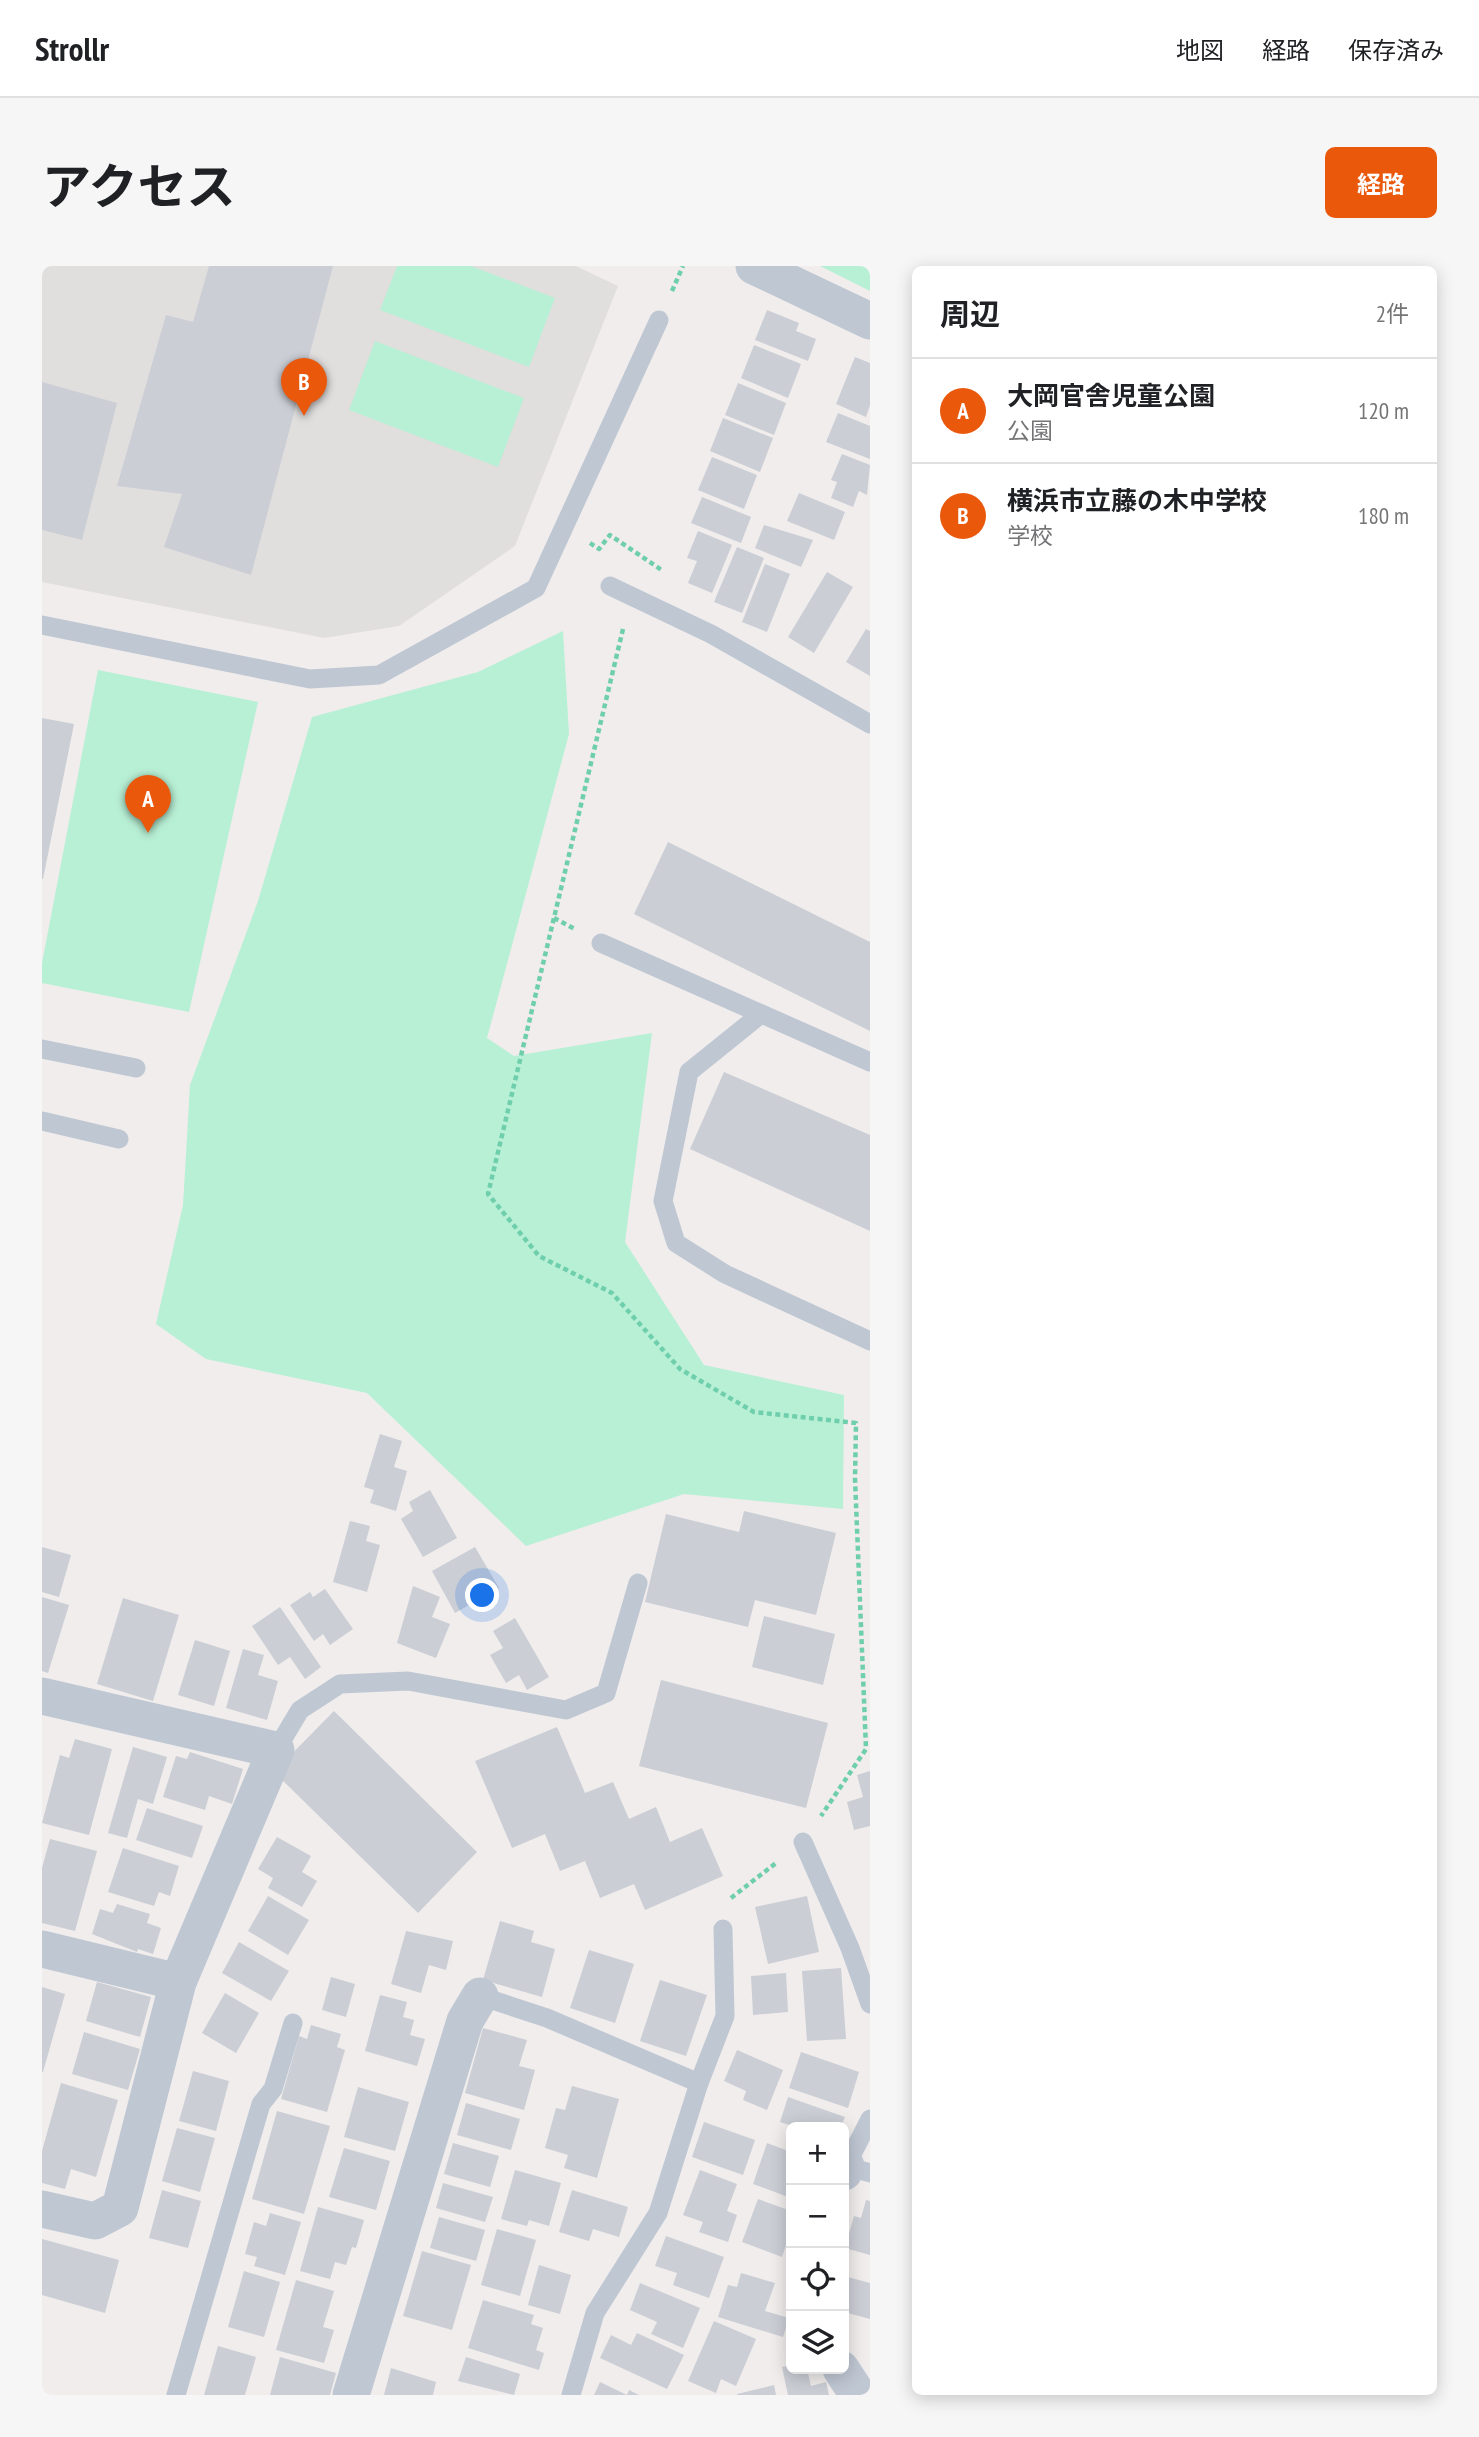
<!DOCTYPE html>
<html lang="ja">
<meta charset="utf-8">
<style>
body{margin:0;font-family:"PT Sans Narrow","Noto Sans JP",sans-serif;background:#f6f6f6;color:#202124}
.controls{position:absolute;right:21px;bottom:21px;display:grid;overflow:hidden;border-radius:10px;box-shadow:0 4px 18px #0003}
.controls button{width:63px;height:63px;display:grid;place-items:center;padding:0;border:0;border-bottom:2px solid #e0e0e0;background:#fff;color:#202124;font:35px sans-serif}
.you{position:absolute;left:441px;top:1330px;width:24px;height:24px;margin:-18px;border:5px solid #fff;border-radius:50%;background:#1a73e8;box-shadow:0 0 0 10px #1a73e833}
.badge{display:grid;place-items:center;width:46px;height:46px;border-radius:50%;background:#ea580c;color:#fff;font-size:23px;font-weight:700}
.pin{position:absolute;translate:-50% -58px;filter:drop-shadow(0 2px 4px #0008)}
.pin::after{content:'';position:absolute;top:37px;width:24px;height:21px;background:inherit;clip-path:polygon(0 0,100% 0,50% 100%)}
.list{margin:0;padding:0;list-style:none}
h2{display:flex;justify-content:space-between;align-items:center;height:91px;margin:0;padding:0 28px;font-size:30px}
h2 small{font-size:23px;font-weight:400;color:#757577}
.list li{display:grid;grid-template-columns:46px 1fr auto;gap:21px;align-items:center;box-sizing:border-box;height:105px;padding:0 28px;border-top:2px solid #e0e0e0}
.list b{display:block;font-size:26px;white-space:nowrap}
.list p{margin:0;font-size:23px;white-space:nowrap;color:#757577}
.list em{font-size:23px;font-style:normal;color:#757577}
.icon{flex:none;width:38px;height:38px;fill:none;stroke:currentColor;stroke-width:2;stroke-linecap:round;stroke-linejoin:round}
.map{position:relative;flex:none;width:828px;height:2129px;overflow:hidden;border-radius:10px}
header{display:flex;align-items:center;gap:42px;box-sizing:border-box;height:98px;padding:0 35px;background:#fff;border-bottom:2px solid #e0e0e0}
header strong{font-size:33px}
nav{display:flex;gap:38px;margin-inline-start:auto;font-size:24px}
.intro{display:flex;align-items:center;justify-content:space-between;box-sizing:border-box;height:168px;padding:0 42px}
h1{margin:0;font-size:49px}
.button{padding:18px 32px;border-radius:10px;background:#ea580c;color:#fff;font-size:24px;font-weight:700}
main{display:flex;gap:42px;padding:0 42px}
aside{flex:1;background:#fff;border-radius:10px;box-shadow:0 4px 18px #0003}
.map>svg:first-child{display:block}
</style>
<header>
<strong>Strollr</strong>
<nav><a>地図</a><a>経路</a><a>保存済み</a></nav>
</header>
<div class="intro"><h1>アクセス</h1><a class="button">経路</a></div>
<main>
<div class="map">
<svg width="828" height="2129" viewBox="0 0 828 2129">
<rect width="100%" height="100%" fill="#f0edec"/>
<polygon fill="#e1dede" points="0,0 534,0 576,20 473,280 357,360 282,372 0,316"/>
<g fill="#b8f0d5">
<polygon points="355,0 429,0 513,32 487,101 338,44"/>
<polygon points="778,0 828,0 828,25"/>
<polygon points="333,75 482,132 456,201 307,144"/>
<polygon points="521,365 527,468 445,772 472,790 610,767 583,976 662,1099 802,1129 801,1243 642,1228 484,1280 325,1127 164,1093 114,1058 141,939 148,819 216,635 270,451 436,406"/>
<polygon points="56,404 216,436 147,746 0,717 0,697"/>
</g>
<g fill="#cbced5">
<polygon points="167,0 291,0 209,309 122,281 140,228 75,220 124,49 151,56"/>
<polygon points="725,44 757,57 754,65 774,73 766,95 713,74"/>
<polygon points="712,79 759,98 746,132 699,112"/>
<polygon points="813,91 828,97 828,139 824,151 794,138"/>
<polygon points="0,116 75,137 40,274 0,264"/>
<polygon points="696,117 744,137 732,169 683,149"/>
<polygon points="796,147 828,160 828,193 784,176"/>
<polygon points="681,152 731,172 718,206 668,185"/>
<polygon points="800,188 828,199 825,229 817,225 811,241 789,232 795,216 789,214"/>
<polygon points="670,191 715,209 702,243 656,224"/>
<polygon points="757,227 803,246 792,274 745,255"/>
<polygon points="660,231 709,251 699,277 649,257"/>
<polygon points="722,259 771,274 759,301 713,282"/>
<polygon points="656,265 690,279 670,327 646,317 655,295 645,292"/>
<polygon points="695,281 722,292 700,347 672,336"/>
<polygon points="723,298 748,308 725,366 700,356"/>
<polygon points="785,306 811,321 772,387 746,371"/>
<polygon points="824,363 828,365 828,410 804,396"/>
<polygon points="0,452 32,458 1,613 0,613"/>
<polygon points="626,576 828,676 828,765 592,648"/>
<polygon points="682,806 828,869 828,965 648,883"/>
<polygon points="338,1168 360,1175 352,1201 365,1205 354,1245 328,1237 332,1224 322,1221"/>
<polygon points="388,1224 415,1272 381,1291 359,1253 371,1245 367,1236"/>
<polygon points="702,1245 794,1267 774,1349 713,1334 706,1361 603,1336 624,1248 697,1266"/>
<polygon points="308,1255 328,1260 324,1275 338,1279 325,1326 291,1316"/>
<polygon points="0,1281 29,1289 17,1331 0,1326"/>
<polygon points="433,1281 457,1322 413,1347 390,1305"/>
<polygon points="371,1320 398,1331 390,1351 408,1358 394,1392 355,1377"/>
<polygon points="283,1323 311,1363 288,1379 281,1368 272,1375 248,1339 268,1326 271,1331"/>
<polygon points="0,1331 27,1339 6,1407 0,1405"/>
<polygon points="81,1332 137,1349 111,1435 55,1418"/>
<polygon points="238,1341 279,1401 263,1413 248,1391 236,1399 210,1360"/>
<polygon points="722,1350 793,1368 781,1419 710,1401"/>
<polygon points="473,1352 507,1411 485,1424 477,1409 464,1417 448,1389 461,1382 451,1365"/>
<polygon points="153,1374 188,1385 172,1440 136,1429"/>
<polygon points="201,1383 222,1389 216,1409 236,1415 225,1454 184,1442"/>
<polygon points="619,1414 786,1457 764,1542 597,1500"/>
<polygon points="292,1445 435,1586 376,1647 232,1506"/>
<polygon points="515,1461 543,1527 571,1516 587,1553 614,1541 628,1576 660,1562 681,1610 603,1644 592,1618 558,1632 543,1595 518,1605 503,1568 470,1582 433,1495"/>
<polygon points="33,1473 70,1483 47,1569 0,1557 18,1489 27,1492"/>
<polygon points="91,1481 125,1491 111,1538 96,1533 85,1572 66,1567"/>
<polygon points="148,1486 201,1503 190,1538 167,1530 163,1544 121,1531 134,1490 145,1493"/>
<polygon points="828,1505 828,1560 812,1564 805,1536 821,1531 815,1509"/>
<polygon points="105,1542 161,1560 150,1592 94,1574"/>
<polygon points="235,1571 269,1590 260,1606 275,1615 260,1641 226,1622 231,1612 216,1603"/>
<polygon points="8,1573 55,1585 33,1665 0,1657 0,1602"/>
<polygon points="81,1582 137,1600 128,1630 117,1626 112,1640 66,1626"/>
<polygon points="226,1630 267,1654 246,1689 206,1665"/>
<polygon points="765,1630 777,1686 726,1698 713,1641"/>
<polygon points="75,1638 108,1648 105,1657 119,1662 111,1688 96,1683 95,1686 50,1668 58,1643 71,1647"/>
<polygon points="458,1655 492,1665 489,1676 513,1683 500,1731 441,1714"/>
<polygon points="364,1665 411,1675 404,1704 387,1699 379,1727 349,1718"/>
<polygon points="197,1676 247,1705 229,1735 180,1707"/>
<polygon points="547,1684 592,1698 573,1757 528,1742"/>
<polygon points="799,1702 804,1773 765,1775 760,1705"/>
<polygon points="744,1707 746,1746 711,1749 709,1710"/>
<polygon points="289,1711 313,1718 304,1751 280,1744"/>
<polygon points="618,1714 665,1729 644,1790 598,1775"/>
<polygon points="55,1716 109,1731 98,1771 44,1755"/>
<polygon points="0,1721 23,1728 1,1806 0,1806"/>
<polygon points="183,1727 217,1747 194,1787 160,1767"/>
<polygon points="338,1729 365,1736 361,1751 372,1754 368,1769 383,1773 375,1800 323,1785"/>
<polygon points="269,1759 299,1768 295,1781 303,1784 285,1846 239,1833 257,1770 265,1773"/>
<polygon points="441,1762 485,1774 477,1800 493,1804 482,1844 423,1827"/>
<polygon points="42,1766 98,1783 86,1824 30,1808"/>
<polygon points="695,1784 741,1804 725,1844 701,1834 704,1825 682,1815"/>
<polygon points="759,1786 817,1806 806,1842 747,1822"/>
<polygon points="151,1805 187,1815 174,1865 137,1855"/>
<polygon points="19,1817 76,1834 54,1911 29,1903 23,1923 0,1917 0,1885"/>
<polygon points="530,1820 577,1833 555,1912 522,1902 526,1889 503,1882 514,1842 523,1844"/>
<polygon points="316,1821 367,1836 353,1885 302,1871"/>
<polygon points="746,1831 803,1851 799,1861 754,1861 738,1856"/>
<polygon points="424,1837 478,1853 469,1884 415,1869"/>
<polygon points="235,1845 288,1860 262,1948 210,1933"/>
<polygon points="662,1856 713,1874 701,1909 650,1891"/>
<polygon points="135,1862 173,1872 158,1926 120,1915"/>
<polygon points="411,1877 457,1890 448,1921 402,1908"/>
<polygon points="725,1877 749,1886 749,1932 711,1918"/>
<polygon points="302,1882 348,1895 334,1944 287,1931"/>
<polygon points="473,1904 519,1917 507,1960 487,1954 485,1960 459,1953"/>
<polygon points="658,1904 695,1918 685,1945 695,1949 686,1976 657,1966 661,1956 641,1949"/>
<polygon points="401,1917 451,1931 443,1956 394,1942"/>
<polygon points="120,1924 159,1935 146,1982 107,1972"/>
<polygon points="530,1924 586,1941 577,1971 551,1963 547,1975 517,1966"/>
<polygon points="716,1933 749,1945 749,1964 740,1991 700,1976"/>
<polygon points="824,1934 828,1935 828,1989 803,1982 812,1950 819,1952"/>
<polygon points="276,1941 322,1954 314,1982 310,1981 304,1999 293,1996 288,2013 258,2005"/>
<polygon points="228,1947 259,1956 243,2009 212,2000 215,1991 203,1988 212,1956 224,1960"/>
<polygon points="397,1951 443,1964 434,1995 388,1982"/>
<polygon points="455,1963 494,1974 478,2030 439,2019"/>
<polygon points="624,1970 682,1991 667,2032 631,2019 635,2007 613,2000"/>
<polygon points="0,1973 77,1994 63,2047 0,2029"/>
<polygon points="380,1985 429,1999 410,2064 361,2050"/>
<polygon points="497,1999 529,2009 518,2048 486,2039"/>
<polygon points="202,2005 238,2016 222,2071 186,2061"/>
<polygon points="699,2007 733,2017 723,2045 747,2052 741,2071 676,2051 686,2019 695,2021"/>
<polygon points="802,2010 828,2017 828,2053 802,2046"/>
<polygon points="254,2014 292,2025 281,2061 292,2064 282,2097 234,2084"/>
<polygon points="598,2017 658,2042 641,2082 609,2068 615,2056 588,2044"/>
<polygon points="441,2034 492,2049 489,2058 501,2062 494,2084 502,2087 497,2104 426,2082"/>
<polygon points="672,2055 714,2073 694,2120 679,2113 674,2127 646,2115"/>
<polygon points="595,2067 642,2089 625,2123 558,2092 569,2069 589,2079"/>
<polygon points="176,2080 214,2091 203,2129 162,2129"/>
<polygon points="238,2091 294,2107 288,2129 228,2129"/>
<polygon points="424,2091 478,2108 472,2129 416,2115"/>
<polygon points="749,2099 749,2103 765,2103 769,2120 784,2116 787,2129 746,2129 740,2101"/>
<polygon points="349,2102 394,2116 391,2129 342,2129"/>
<polygon points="558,2116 585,2129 587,2124 597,2129 552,2129"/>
<polygon points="732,2119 734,2129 695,2129 695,2128"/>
</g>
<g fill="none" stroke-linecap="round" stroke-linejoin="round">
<g stroke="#6fcfad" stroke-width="4.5" stroke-dasharray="5 3.5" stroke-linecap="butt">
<polyline points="630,25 641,0"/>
<polyline points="548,277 557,283 568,269 621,305"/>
<polyline points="581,363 446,928 497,990 570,1027 638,1103 712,1146 814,1157 813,1213 824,1483 779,1550"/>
<polyline points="512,652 533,663"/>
<polyline points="689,1632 734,1597"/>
</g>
<g stroke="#bfc7d3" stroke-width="19">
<polyline points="568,320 669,368 828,458"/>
<polyline points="0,359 268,413 337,409 494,322 617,54"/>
<polyline points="559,677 828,796"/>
<polyline points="719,748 647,806 621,935 634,977 683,1008 828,1075"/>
<polyline points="0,783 94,802"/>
<polyline points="0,855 77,873"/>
<polyline points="234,1484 258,1444 298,1418 366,1415 524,1444 564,1427 596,1317"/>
<polyline points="761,1576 808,1682 828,1738"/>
<polyline points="438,1730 505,1752 657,1817 616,1947 553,2047 529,2129"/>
<polyline points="657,1817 683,1750 681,1663"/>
<polyline points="828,1853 804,1900 828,1907"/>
<polyline points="134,2129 219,1838 231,1823 251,1757"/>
</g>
<g stroke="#bfc7d3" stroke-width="37">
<polyline points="712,0 828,55"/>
<polyline points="0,1430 234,1484 136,1716 78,1942 53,1955 0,1943"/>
<polyline points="0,1683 136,1716"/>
<polyline points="802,1906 804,1900"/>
<polyline points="799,2103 816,2129"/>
<polyline points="309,2129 423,1755 438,1730"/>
</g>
</g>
</svg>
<div class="controls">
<button>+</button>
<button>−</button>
<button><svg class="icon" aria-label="locate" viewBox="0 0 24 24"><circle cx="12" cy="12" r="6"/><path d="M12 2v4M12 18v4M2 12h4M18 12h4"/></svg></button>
<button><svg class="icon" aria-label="layers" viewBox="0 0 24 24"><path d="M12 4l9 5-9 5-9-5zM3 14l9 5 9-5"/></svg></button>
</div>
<div class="you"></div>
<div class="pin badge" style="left:106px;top:567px">A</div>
<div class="pin badge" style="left:262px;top:150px">B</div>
</div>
<aside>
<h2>周辺<small>2件</small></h2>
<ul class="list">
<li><span class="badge">A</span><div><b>大岡官舎児童公園</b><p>公園</p></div><em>120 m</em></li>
<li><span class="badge">B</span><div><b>横浜市立藤の木中学校</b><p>学校</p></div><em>180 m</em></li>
</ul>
</aside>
</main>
